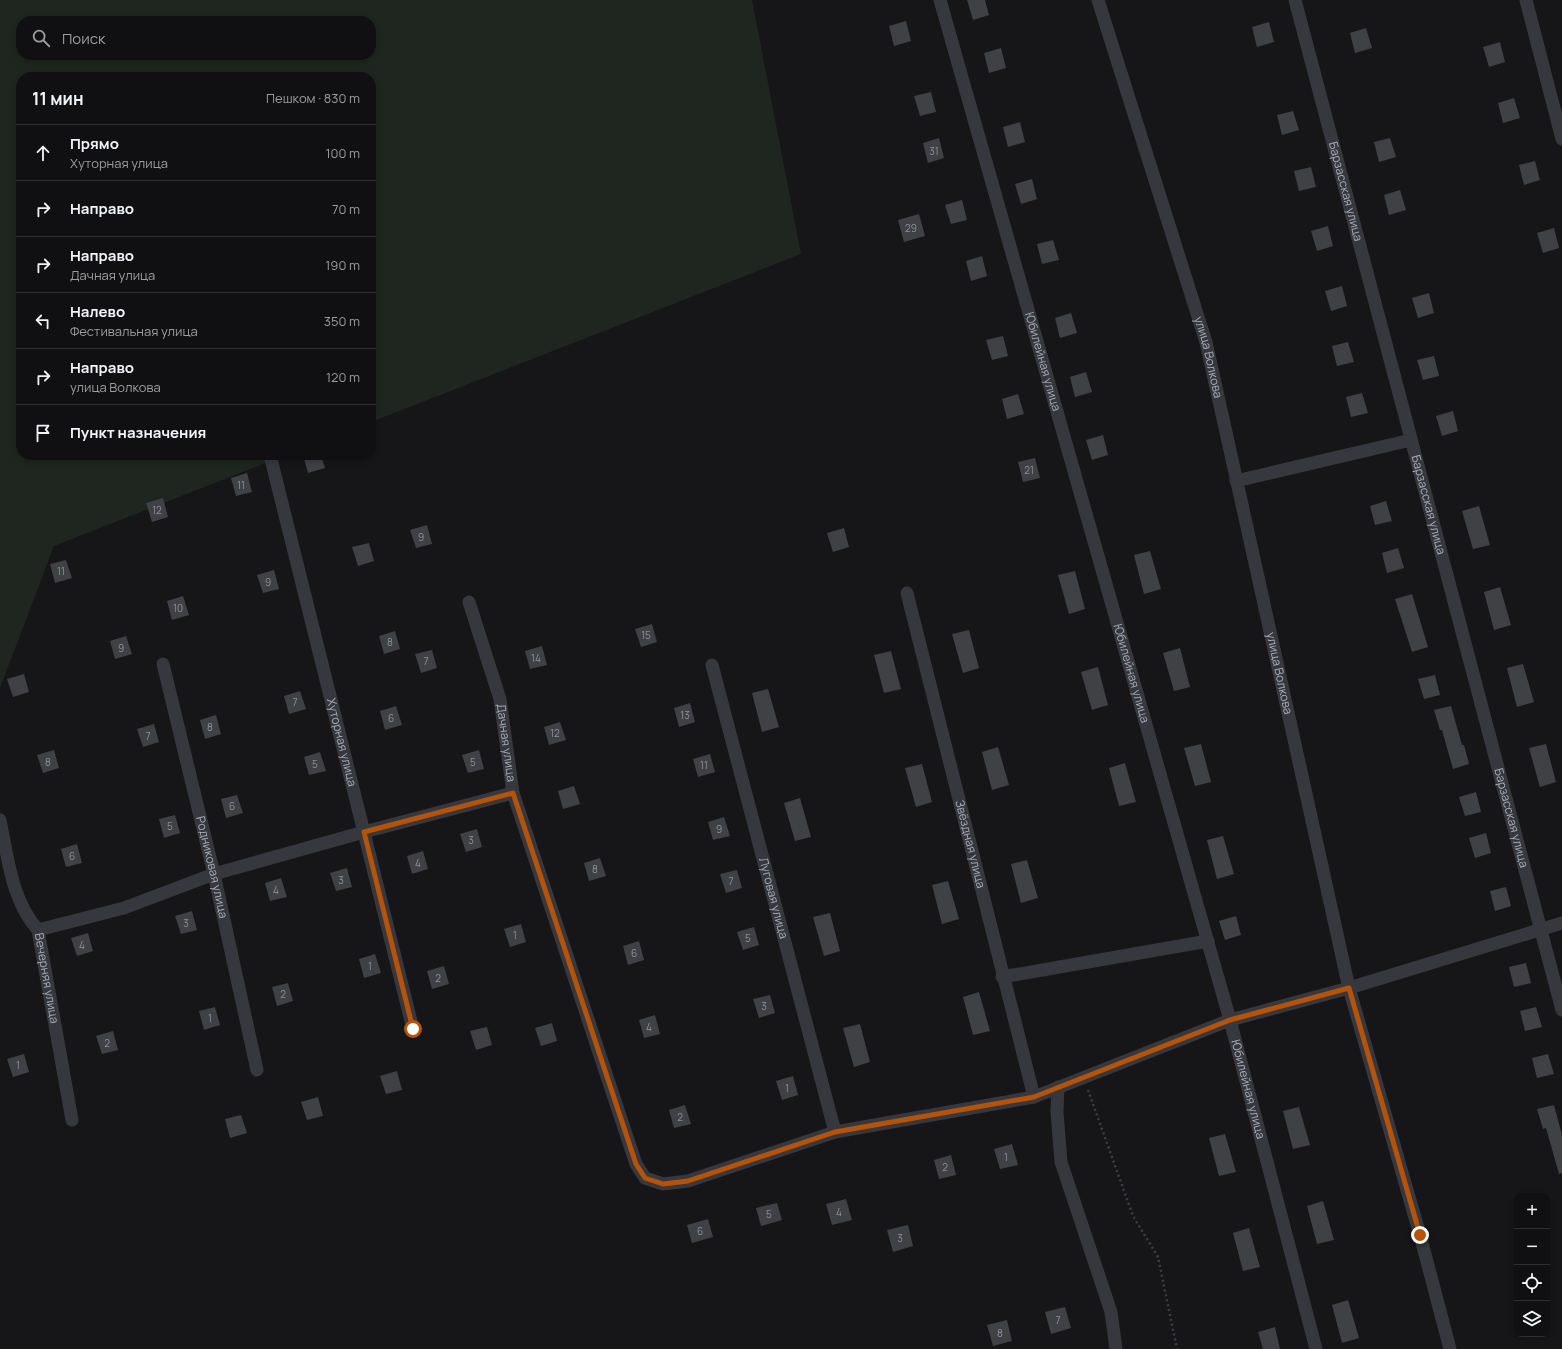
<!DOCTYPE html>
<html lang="ru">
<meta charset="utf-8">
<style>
body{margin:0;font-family:Manrope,sans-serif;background:#1e1e20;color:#f1f3f6}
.controls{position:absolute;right:12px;bottom:12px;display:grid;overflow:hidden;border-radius:8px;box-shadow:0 2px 6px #0003}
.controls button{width:36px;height:36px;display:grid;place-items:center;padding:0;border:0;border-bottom:1px solid #303032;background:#101012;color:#f1f3f6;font:20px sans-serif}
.stop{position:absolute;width:12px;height:12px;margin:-9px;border:3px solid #b45309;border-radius:50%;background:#fff}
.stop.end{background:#b45309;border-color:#fff;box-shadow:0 1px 4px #0008}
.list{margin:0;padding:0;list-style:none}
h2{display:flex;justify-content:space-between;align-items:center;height:52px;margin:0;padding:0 16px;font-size:17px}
h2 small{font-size:13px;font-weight:400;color:#9c9d9f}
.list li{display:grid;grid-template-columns:26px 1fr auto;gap:12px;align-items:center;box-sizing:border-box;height:56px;padding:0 16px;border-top:1px solid #303032}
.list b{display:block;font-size:15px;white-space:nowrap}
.list p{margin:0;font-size:13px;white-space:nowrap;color:#9c9d9f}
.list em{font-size:13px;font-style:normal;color:#9c9d9f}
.icon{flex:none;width:22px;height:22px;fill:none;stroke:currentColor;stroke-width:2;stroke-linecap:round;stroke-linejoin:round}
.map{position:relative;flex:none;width:1562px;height:1349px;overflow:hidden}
.search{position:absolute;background:#101012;box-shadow:0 2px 6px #0003;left:16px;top:16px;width:360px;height:44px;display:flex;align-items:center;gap:10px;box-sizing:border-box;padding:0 14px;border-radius:16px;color:#9c9d9f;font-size:15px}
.panel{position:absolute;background:#101012;box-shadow:0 2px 6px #0003;left:16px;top:72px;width:360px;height:388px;border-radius:16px}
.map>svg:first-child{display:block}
</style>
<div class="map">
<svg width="1562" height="1349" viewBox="0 0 1562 1349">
<rect width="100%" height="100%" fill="#161618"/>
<path fill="#1e261f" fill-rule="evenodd" d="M0,0H752L801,254L371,422V77H21V455H286L54,546L0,688ZM21,21H371V55H21Z"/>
<g fill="#404145">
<polygon points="967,0 985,0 989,15 973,20"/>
<polygon points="906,21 911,41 894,46 889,26"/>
<polygon points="1269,22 1274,42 1257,47 1252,27"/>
<polygon points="1366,28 1372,48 1355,53 1350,33"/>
<polygon points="1500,42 1505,62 1489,67 1483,47"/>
<polygon points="1001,48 1006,68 989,73 984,53"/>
<polygon points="931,92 936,112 920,116 914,96"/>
<polygon points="1514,98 1520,118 1503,123 1498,103"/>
<polygon points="1293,111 1299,130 1282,135 1277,115"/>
<polygon points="1020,122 1025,142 1008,147 1003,127"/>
<polygon points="939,138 944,158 928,163 923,143"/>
<polygon points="1390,138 1396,157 1379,162 1374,142"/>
<polygon points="1535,161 1540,180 1524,185 1519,165"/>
<polygon points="1311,167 1316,187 1299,191 1294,171"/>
<polygon points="1032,179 1037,199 1021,204 1015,184"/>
<polygon points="1400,190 1406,210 1389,215 1384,195"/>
<polygon points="962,200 967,220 951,224 945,205"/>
<polygon points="919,214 925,236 904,242 898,220"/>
<polygon points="1328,226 1333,246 1317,251 1311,231"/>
<polygon points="1554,228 1559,248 1543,253 1537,233"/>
<polygon points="1053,240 1059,260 1042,264 1037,244"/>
<polygon points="982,256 987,276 971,281 966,261"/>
<polygon points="1342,286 1347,306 1331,311 1325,291"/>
<polygon points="1429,293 1434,313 1418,318 1412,298"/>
<polygon points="1071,313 1077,333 1060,338 1055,318"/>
<polygon points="1003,336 1008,356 992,360 986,340"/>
<polygon points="1348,342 1354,362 1337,366 1332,346"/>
<polygon points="1434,356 1439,376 1423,380 1417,360"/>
<polygon points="1086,372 1092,392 1075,397 1070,377"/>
<polygon points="1362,393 1368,413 1351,417 1346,397"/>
<polygon points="1018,394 1024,414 1007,419 1002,399"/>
<polygon points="1453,411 1458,431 1442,436 1436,416"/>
<polygon points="1103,435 1108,455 1092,460 1086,440"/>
<polygon points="303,455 321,455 325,468 308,473"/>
<polygon points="1035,458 1040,478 1023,482 1018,462"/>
<polygon points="247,473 252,492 236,496 231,478"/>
<polygon points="163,498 168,517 152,522 146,503"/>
<polygon points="1386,501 1392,521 1375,525 1370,506"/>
<polygon points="1479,506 1490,545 1473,549 1462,511"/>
<polygon points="427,525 432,544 416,548 410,530"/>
<polygon points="844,528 849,547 833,552 827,533"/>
<polygon points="369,543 374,561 358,566 352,547"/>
<polygon points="1398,548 1404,568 1387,573 1382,553"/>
<polygon points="1150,551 1161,589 1144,594 1134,555"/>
<polygon points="66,560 72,578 55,583 50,564"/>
<polygon points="274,570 279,589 263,593 257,575"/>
<polygon points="1075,571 1085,609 1069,614 1058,575"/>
<polygon points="1500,587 1511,625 1494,630 1484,592"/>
<polygon points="1412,594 1428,647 1412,652 1395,599"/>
<polygon points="183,596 189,615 172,620 167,601"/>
<polygon points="652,624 657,642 641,647 635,629"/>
<polygon points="969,630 979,668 963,673 952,634"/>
<polygon points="395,631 400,649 384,654 379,636"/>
<polygon points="126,636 132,654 115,659 110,641"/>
<polygon points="542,646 547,665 530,669 525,651"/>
<polygon points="1180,648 1190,687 1174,691 1163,653"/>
<polygon points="432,650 437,668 421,673 415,654"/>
<polygon points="891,651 901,689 884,693 874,655"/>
<polygon points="1523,664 1534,702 1517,707 1507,668"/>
<polygon points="1098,667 1108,705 1092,710 1081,672"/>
<polygon points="24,674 29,692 13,697 7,679"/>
<polygon points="1435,675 1440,695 1424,699 1418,679"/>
<polygon points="768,689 779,727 762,732 752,693"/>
<polygon points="300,691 306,709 289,714 284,696"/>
<polygon points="690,703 695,722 679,727 674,708"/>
<polygon points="396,706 402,725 385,730 380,711"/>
<polygon points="1451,706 1462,745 1464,745 1469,764 1453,769 1442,730 1440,730 1434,710"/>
<polygon points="216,715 221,734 205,739 200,720"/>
<polygon points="560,722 566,740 549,745 544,727"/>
<polygon points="154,724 159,742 143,747 137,729"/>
<polygon points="1201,744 1211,782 1195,786 1184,748"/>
<polygon points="1546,744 1556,782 1540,787 1529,748"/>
<polygon points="998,747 1009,785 992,790 982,752"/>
<polygon points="54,750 59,768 43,773 37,755"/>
<polygon points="479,750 484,769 468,773 462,755"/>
<polygon points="320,752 326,771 309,775 304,757"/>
<polygon points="710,754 715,772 698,777 693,759"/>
<polygon points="1125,763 1136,802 1119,806 1109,768"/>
<polygon points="922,764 932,802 916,807 905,768"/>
<polygon points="574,786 580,804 563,809 558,791"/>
<polygon points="1476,792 1481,812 1465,816 1459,797"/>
<polygon points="237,795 243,813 226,818 221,799"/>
<polygon points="800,798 811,837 795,841 784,803"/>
<polygon points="175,815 180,833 164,838 159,819"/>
<polygon points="724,817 730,836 713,840 708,822"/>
<polygon points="477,829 482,847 466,852 460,834"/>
<polygon points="1486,833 1491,853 1475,858 1469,838"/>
<polygon points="1223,836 1234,874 1217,879 1207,840"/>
<polygon points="77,844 82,863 66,867 61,849"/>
<polygon points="423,851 428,869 412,874 407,856"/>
<polygon points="600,858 606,876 589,881 584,863"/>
<polygon points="1027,860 1038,898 1021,903 1011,864"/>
<polygon points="347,868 352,887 336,891 330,873"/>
<polygon points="737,870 742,888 726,893 720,874"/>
<polygon points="281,878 287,897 270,901 265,883"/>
<polygon points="948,881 959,919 942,924 932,885"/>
<polygon points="1506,887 1511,906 1495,911 1490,891"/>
<polygon points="192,911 197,930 181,934 175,916"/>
<polygon points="830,913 840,951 824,956 813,917"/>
<polygon points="1236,916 1241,935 1225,940 1219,921"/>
<polygon points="521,924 526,942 510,947 504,929"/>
<polygon points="754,927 759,945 743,950 737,932"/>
<polygon points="88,933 93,951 77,956 71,938"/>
<polygon points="639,941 644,960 628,965 623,946"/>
<polygon points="375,954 381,973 364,978 359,959"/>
<polygon points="1526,963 1531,983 1514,987 1509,967"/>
<polygon points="444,966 449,984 432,989 427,971"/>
<polygon points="288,983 293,1001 277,1006 272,987"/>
<polygon points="979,992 990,1031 973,1035 963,997"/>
<polygon points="770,995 775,1013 759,1018 753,999"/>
<polygon points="215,1007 220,1025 204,1030 199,1011"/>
<polygon points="1536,1007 1542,1027 1525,1031 1520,1011"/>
<polygon points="655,1015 660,1034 644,1038 639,1020"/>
<polygon points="552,1023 557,1041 541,1046 535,1028"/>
<polygon points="860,1024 870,1062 854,1067 843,1028"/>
<polygon points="487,1027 492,1045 476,1050 470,1031"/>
<polygon points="113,1031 118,1050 102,1054 96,1036"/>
<polygon points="24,1054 29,1072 13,1077 7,1059"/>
<polygon points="1548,1054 1554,1074 1537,1078 1532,1058"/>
<polygon points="397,1071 402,1090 386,1094 380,1076"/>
<polygon points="793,1076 798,1095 782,1100 776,1081"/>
<polygon points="318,1097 323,1116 307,1120 301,1102"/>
<polygon points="685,1105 691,1124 674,1128 669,1110"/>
<polygon points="1554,1105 1562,1135 1562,1173 1559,1174 1546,1128 1543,1129 1537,1109"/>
<polygon points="1299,1107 1310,1145 1293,1149 1283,1111"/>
<polygon points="241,1115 247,1133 230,1138 225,1119"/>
<polygon points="1225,1134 1236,1172 1219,1176 1209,1138"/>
<polygon points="1012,1144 1018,1165 1000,1169 994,1149"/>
<polygon points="951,1155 956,1175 939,1179 934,1160"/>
<polygon points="846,1199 852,1220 832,1225 826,1204"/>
<polygon points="1323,1201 1334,1240 1317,1244 1307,1206"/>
<polygon points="777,1203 782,1220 761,1226 756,1208"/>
<polygon points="708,1219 713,1237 692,1243 687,1225"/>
<polygon points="908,1225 913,1246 893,1252 887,1230"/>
<polygon points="1249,1228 1260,1267 1243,1271 1233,1233"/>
<polygon points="1348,1300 1359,1338 1342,1343 1332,1305"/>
<polygon points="1065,1307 1071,1328 1051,1334 1045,1312"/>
<polygon points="1007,1320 1012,1341 993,1346 987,1325"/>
<polygon points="1275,1327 1280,1349 1263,1349 1258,1332"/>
</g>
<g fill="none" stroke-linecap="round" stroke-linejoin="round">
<polyline stroke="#3d3f44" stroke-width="2.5" stroke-dasharray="2 3" stroke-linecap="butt" points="1088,1090 1133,1216 1158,1257 1177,1349"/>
<g stroke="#37383d" stroke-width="13">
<path id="s1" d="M940,0L1230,1020L1316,1349"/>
<path id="s2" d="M1098,0L1206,342L1349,988L1420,1235L1450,1349"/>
<path id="s3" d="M1295,0L1562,1010"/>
<polyline points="1526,0 1562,139"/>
<path id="s4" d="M270,455L413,1029"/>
<polyline points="1236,481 1411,440"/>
<path id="s5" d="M907,593L1034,1097"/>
<path id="s6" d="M469,602L500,699L513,793L636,1164L645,1178L663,1184L688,1181L835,1132L1034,1097L1230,1020L1349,988L1562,923"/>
<path id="s7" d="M163,664L214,874L257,1070"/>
<path id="s8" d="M712,665L835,1132"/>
<path id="s9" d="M0,820C8,857 11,900 38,930L72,1120"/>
<polyline points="38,930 124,908 214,874 364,832 513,793"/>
<polyline points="1002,977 1208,941"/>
<polyline points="1058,1087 1057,1112 1061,1162 1111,1312 1116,1349"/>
</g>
</g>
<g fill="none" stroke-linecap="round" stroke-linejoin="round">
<polyline stroke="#b45309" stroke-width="5" points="413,1029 364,832 513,793 636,1164 645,1178 663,1184 688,1181 835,1132 1034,1097 1230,1020 1349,988 1420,1235"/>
</g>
<g text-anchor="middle" stroke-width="3" stroke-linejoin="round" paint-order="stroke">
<g font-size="10" fill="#8e929b">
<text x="934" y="155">31</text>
<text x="911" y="232">29</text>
<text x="1029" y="474">21</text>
<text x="241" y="489">11</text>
<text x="157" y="514">12</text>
<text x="421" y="541">9</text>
<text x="61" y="575">11</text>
<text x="268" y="586">9</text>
<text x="178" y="612">10</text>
<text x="646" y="639">15</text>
<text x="390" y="646">8</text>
<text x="121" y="652">9</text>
<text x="536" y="662">14</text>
<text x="426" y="665">7</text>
<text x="295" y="706">7</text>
<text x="685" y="719">13</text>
<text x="391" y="722">6</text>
<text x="210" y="731">8</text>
<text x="555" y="737">12</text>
<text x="148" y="740">7</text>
<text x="48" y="766">8</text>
<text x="473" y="766">5</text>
<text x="315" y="768">5</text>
<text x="704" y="769">11</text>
<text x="232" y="810">6</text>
<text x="170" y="830">5</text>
<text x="719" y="833">9</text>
<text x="471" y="844">3</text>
<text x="72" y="860">6</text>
<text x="418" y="867">4</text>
<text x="595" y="873">8</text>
<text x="341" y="884">3</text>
<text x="731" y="885">7</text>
<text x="276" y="894">4</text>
<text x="186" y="927">3</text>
<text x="515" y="939">1</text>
<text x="748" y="942">5</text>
<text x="82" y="949">4</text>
<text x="634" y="957">6</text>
<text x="370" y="970">1</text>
<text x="438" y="982">2</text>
<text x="283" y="998">2</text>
<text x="764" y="1010">3</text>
<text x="210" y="1022">1</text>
<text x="649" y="1031">4</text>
<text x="107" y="1047">2</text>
<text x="18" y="1069">1</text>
<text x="787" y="1092">1</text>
<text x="680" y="1121">2</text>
<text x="1006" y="1161">1</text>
<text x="945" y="1171">2</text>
<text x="839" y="1216">4</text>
<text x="769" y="1218">5</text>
<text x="700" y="1235">6</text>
<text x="900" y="1242">3</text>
<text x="1058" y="1324">7</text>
<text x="1000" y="1337">8</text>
</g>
<g font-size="12" fill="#a8adb8" stroke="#111113">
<text dy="4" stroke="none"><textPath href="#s3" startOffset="198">Барзасская улица</textPath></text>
<text dy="4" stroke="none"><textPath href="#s2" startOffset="374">улица Волкова</textPath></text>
<text dy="4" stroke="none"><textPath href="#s1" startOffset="376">Юбилейная улица</textPath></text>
<text dy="4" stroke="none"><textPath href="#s3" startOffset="522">Барзасская улица</textPath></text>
<text dy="4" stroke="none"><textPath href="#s2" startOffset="698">улица Волкова</textPath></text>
<text dy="4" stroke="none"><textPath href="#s1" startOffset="700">Юбилейная улица</textPath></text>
<text dy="4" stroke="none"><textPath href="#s4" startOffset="296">Хуторная улица</textPath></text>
<text dy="4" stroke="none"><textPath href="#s6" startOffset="146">Дачная улица</textPath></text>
<text dy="4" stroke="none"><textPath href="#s3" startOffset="846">Барзасская улица</textPath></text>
<text dy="4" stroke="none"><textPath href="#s5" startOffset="259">Звёздная улица</textPath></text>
<text dy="4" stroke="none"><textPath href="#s7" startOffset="209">Родниковая улица</textPath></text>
<text dy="4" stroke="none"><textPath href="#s8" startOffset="241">Луговая улица</textPath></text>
<text dy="4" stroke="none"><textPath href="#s9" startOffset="167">Вечерняя улица</textPath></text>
<text dy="4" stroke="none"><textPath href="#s1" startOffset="1132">Юбилейная улица</textPath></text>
</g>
</g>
</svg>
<div class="controls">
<button>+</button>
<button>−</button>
<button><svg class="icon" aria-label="locate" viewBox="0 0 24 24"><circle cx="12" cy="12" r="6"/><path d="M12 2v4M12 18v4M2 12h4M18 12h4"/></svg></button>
<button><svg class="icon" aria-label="layers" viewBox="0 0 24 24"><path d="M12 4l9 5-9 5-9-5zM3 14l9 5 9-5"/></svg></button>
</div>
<div class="stop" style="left:413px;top:1029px"></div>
<div class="stop end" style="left:1420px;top:1235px"></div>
<div class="search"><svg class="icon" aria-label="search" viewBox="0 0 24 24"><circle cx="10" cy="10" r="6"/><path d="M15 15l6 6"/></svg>Поиск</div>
<section class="panel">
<h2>11 мин<small>Пешком · 830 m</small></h2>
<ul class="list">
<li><svg class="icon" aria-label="ahead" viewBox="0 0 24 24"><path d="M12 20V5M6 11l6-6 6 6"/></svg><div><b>Прямо</b><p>Хуторная улица</p></div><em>100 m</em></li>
<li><svg class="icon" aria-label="right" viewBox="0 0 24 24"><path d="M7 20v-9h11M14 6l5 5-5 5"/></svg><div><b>Направо</b></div><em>70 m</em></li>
<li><svg class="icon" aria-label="right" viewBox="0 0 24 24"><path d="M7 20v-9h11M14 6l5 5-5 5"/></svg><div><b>Направо</b><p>Дачная улица</p></div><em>190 m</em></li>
<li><svg class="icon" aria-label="left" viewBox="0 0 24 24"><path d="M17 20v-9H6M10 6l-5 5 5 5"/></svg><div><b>Налево</b><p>Фестивальная улица</p></div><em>350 m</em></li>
<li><svg class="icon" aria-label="right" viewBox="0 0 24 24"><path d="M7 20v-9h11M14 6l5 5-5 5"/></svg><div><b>Направо</b><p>улица Волкова</p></div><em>120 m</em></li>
<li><svg class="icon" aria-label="arrive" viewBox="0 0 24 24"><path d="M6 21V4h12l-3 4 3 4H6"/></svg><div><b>Пункт назначения</b></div></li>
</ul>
</section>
</div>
